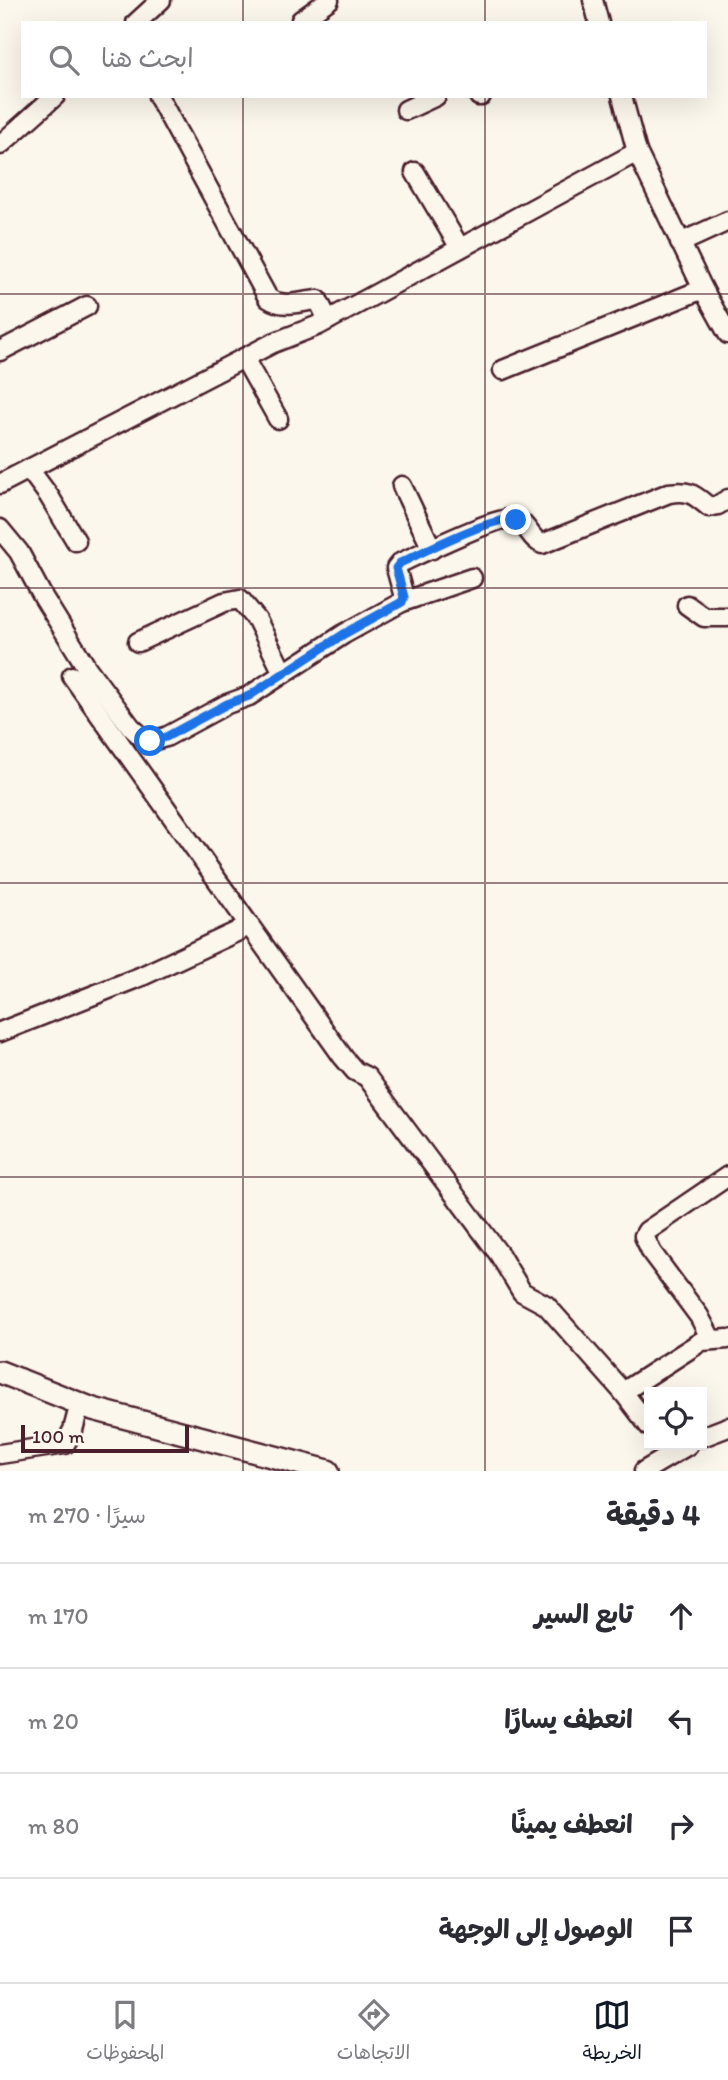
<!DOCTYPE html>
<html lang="ar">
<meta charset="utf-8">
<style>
body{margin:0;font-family:Itim,"Playpen Sans Arabic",sans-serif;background:#f2f2f3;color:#2b2b33;direction:rtl}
.controls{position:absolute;right:21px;bottom:21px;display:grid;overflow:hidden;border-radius:0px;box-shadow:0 7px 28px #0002}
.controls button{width:63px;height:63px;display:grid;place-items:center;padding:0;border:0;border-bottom:2px solid #e1e1e2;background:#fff;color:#2b2b33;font:35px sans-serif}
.scale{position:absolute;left:21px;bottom:18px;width:168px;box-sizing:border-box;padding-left:7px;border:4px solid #4a1f2b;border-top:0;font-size:19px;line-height:24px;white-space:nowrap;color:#4a1f2b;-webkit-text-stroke:5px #fbf7ec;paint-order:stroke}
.stop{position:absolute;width:21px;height:21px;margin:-16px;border:5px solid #1a73e8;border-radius:50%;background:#fff}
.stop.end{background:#1a73e8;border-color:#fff;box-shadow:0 2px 7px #0008}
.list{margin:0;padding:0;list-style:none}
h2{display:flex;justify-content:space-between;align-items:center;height:91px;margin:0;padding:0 28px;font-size:30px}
h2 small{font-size:23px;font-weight:400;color:#7c7c81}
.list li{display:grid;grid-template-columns:46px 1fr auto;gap:21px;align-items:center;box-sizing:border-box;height:105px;padding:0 28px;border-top:2px solid #e1e1e2}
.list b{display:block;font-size:26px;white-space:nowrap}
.list em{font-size:23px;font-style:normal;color:#7c7c81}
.icon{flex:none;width:38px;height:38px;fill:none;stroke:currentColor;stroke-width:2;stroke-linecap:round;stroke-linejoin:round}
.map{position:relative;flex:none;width:728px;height:1471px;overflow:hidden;direction:ltr}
.search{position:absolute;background:#fff;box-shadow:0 7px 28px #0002;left:21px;right:21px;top:21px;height:77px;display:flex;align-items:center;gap:18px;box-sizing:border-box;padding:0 24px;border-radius:0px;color:#7c7c81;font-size:26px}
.sheet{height:511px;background:#fff}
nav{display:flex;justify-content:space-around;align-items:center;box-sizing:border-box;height:98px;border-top:2px solid #e1e1e2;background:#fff;font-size:19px;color:#7c7c81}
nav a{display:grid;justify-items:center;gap:4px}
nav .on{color:#111827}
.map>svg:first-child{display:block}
</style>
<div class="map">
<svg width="728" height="1471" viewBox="0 0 728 1471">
<rect width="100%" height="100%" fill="#fbf7ec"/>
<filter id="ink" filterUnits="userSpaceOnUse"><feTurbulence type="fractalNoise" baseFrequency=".0143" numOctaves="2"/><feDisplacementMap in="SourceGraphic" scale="14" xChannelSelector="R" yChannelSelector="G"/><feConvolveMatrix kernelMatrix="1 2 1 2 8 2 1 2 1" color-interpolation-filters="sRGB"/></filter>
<g filter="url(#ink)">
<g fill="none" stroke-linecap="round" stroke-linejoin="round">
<g stroke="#4a1f2b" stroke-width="23">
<g id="minor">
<polyline points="593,0 599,23"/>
<polyline points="301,20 329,0"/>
<polyline points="136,23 161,0"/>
<path d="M158,96L268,298C284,309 301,301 318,300L328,320"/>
<polyline points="479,96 481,96"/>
<polyline points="622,96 637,152 703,289 728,334"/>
<polyline points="406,110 436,96"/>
<polyline points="0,145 55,96"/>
<polyline points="415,172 460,248"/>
<polyline points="680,243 728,221"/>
<polyline points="0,351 87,306"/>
<polyline points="244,358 278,419"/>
<polyline points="503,370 703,289"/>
<polyline points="29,469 49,496 76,541"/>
<polyline points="0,484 273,343 319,325 637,152"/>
<polyline points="402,486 432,549"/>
<path d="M0,529L19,552L43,597L87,668L131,727L143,738L150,741L166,737L227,704L249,696L344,634L402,602L404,597L396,568L400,563C418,555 500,514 515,519C528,524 530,539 542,544L669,493C690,490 693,494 709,507L718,505L728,499"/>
<polyline points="402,602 472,578"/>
<polyline points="687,605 704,617 728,617"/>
<polyline points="138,642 224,602 240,599 257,620 283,673"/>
<polyline points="72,676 343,1057 355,1071 367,1077 499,1254 522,1292 546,1305 623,1392 649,1426"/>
<polyline points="0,1032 142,976 249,926"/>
<polyline points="711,1339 699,1316 652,1253 644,1236 647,1231 728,1176"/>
<polyline points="623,1392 702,1341 728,1339"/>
<polyline points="702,1437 728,1427"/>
<polyline points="0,1454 65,1444 73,1430 80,1403"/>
<polyline points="644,1471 688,1445"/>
</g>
</g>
<g stroke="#4a1f2b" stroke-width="26">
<polyline id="major" points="0,1372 93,1409 328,1471"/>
</g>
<use href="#minor" stroke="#fbf7ec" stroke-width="18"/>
<use href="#major" stroke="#fbf7ec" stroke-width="21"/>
</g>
</g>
<g fill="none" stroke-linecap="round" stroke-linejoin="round" filter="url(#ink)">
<path stroke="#1a73e8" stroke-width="9" d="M150,741L166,737L227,704L249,696L344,634L402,602L404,597L396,568L400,563C421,553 496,514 516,520"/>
</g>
<path fill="none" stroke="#4a1f2b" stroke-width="2" stroke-opacity="0.55" d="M243,0V23M485,0V23M243,96V1471M485,96V1471M0,294H728M0,588H728M0,883H728M0,1177H728"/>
</svg>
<div class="controls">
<button><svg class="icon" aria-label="locate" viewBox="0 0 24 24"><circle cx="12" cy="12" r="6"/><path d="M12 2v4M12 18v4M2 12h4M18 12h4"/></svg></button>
</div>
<div class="scale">100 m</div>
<div class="stop" style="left:150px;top:741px"></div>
<div class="stop end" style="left:516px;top:520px"></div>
<div class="search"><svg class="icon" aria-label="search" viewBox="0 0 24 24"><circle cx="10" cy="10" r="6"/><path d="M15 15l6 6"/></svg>ابحث هنا</div>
</div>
<section class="sheet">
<h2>4 دقيقة<small>سيرًا · 270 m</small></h2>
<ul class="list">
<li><svg class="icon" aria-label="ahead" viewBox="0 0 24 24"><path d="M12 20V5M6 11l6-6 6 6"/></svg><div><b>تابع السير</b></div><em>170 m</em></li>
<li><svg class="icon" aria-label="left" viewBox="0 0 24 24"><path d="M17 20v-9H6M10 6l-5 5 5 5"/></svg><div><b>انعطف يسارًا</b></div><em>20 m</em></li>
<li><svg class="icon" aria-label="right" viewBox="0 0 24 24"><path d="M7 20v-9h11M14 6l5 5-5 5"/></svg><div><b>انعطف يمينًا</b></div><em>80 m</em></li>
<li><svg class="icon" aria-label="arrive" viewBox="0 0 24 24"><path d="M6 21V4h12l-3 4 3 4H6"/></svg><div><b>الوصول إلى الوجهة</b></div></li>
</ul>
</section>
<nav>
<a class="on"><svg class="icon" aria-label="map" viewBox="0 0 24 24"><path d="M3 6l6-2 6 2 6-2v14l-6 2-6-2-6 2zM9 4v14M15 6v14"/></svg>الخريطة</a>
<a><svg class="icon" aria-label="directions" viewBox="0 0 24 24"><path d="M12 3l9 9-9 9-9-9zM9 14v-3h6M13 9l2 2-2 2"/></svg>الاتجاهات</a>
<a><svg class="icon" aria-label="saved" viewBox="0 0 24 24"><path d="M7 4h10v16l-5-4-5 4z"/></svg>المحفوظات</a>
</nav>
